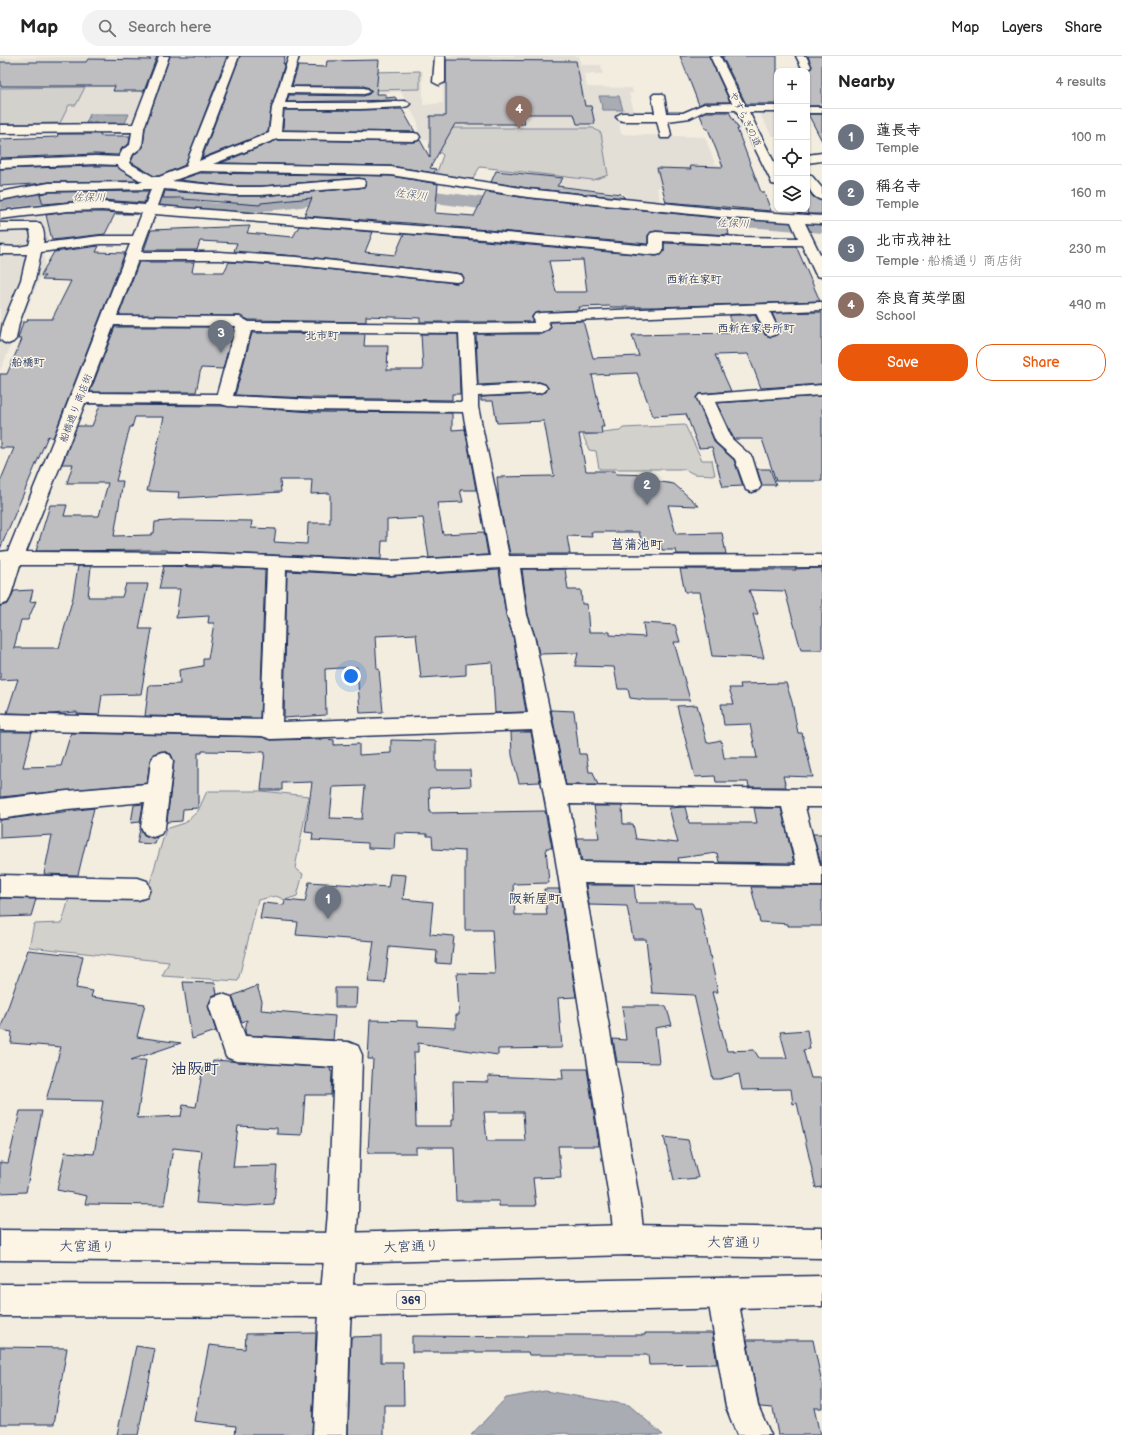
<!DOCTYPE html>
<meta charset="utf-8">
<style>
body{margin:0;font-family:"Balsamiq Sans","Klee One",sans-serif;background:#f2f2f2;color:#222}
.controls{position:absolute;right:12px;top:12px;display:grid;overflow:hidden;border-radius:8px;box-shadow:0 1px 3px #0004}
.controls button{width:36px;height:36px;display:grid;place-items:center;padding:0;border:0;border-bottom:1px solid #e0e0e0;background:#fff;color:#222;font:20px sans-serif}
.you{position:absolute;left:351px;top:620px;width:14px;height:14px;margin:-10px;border:3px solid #fff;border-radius:50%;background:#1a73e8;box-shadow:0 0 0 6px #1a73e833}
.badge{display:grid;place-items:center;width:26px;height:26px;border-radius:50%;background:#ea580c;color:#fff;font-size:13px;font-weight:700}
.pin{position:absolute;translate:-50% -33px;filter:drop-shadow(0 1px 2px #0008)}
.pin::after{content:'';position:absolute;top:21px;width:14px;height:12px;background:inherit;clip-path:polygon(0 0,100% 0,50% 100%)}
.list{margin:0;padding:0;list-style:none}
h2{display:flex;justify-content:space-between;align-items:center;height:52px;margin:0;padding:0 16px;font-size:17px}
h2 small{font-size:13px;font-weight:400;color:#767676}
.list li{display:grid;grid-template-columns:26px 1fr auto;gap:12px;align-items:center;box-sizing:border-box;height:56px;padding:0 16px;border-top:1px solid #e0e0e0}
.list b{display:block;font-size:15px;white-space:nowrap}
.list p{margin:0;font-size:13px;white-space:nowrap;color:#767676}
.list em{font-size:13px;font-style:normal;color:#767676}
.actions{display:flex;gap:8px;padding:12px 16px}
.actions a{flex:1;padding:9px 0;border:1px solid #ea580c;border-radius:16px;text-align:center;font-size:14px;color:#ea580c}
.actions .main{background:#ea580c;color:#fff}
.icon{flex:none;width:22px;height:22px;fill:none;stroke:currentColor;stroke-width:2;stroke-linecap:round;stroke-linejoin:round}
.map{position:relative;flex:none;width:822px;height:1379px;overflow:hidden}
header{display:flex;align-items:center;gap:24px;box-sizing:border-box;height:56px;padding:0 20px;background:#fff;border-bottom:1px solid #e0e0e0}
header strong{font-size:19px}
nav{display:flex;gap:22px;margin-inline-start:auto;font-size:14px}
.search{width:280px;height:36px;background:#f2f2f2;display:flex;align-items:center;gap:10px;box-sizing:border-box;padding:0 14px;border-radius:22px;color:#767676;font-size:15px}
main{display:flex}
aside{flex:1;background:#fff}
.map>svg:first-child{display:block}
</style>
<header>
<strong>Map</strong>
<div class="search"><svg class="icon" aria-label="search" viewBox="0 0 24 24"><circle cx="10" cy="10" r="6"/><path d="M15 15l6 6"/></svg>Search here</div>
<nav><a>Map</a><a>Layers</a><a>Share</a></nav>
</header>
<main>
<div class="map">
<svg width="822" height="1379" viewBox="0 0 822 1379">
<rect width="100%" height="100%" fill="#f3ede0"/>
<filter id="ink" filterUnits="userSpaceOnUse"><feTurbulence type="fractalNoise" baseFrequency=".025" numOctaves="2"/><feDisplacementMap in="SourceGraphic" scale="8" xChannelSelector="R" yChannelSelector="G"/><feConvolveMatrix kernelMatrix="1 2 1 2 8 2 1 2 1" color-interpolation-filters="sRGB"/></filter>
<g filter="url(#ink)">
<g fill="#e3dfd6">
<polygon points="145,0 153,6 157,6 138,66 129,69 0,71 0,2"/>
<polygon points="442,0 579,0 581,9 601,9 603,18 584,18 587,31 632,32 633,37 629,37 635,59 618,59 621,78 705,81 715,108 725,111 689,130 657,131 661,149 631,146 623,137 536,127 536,117 480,111 471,125 436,119 443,99 438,95 435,85 422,84 418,80 418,67 401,36 367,36 368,15 423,15 423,49 443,47"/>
<polygon points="758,55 777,55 777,80 772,80"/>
<polygon points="43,158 50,177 47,187 133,181 131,189 96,189 44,196 45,210 0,315 0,163"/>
</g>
<g fill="#d3d1cc" stroke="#778095">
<polygon points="420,15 420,33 369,34 370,16"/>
<polygon points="85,31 76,49 69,49 60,67 0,68 0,32"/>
<polygon points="432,72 593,72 601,77 608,119 593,124 480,111 471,125 436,119 443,99 438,95"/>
<polygon points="685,369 702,404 712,404 715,419 694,418 684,413 599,413 596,395 589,394 583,379 620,375 623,372"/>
<polygon points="207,735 261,735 309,740 295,812 303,818 297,840 285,844 276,840 258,844 238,925 162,920 169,906 29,891 34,868 62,867 70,839 146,840 166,773 185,767 198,755"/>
</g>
<g fill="#a9acb3" stroke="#707a91">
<polygon points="599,40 619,40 623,54 603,54"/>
<polygon points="90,58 129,58 125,67 86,67"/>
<polygon points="545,1335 629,1349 663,1379 572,1379 565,1377 546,1379 471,1379 506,1342"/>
</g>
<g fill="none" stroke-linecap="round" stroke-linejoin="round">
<g fill="#a9acb3" fill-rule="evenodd">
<polygon points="389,129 526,147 533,149 536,153 533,157 526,159 389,141 363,142 287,153 217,159 101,146 50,147 0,153 0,141 50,135 101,134 217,147 287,141 363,130"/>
<polygon points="681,158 760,160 822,165 822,177 760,172 681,170 674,168 671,164 674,160"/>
</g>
</g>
<g fill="#bebec0" stroke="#1b2f5e" fill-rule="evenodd">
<polygon points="146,0 157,0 144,35 113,35 115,30 0,30 0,6 86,6 88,3 151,4"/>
<polygon points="170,0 227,0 185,109 159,120 154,120 131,106 134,99 143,91 145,72"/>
<polygon points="240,0 285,0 283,8 285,7 271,52 268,76 202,102"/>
<polygon points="680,0 709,0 730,46 704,46 699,49"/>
<polygon points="722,0 777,0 777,48 746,48"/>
<polygon points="808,0 822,0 822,50 807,50 807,14 810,14 812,11"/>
<polygon points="379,4 376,38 386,38 386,42 395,41 397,44 287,46 289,39 364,40 369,38 372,35 369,32 364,30 292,30 298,10 326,11 327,5"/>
<polygon points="446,4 576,5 585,50 591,50 595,68 577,68 574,58 523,58 525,68 455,68 430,112 436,113 434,117 391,110 221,107 277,84 414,86 420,84 430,102 430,60 446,60"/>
<polygon points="402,53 415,76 283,74 284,54 360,54"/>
<polygon points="706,56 729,56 739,73 737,73 761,136 764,136 771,155 666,146 657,112 691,113 690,110 723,111 708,73 706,73 700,59"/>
<polygon points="808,58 822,58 822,85"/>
<polygon points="58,78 101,78 100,80 130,80 129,88 122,92 118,99 95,98 0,102 0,83 57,81"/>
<polygon points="95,110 116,110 138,125 49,126 34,128 0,130 0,113"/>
<polygon points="496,115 563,122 557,130 621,138 625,142 527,132 491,126"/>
<polygon points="200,117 391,120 438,128 435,157 474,160 486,136 527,142 726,163 729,179 656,175 651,176 648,179 648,188 408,167 304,160 312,142 261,147 260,149 183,143 184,142 163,142 165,135 233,140 261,140 359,132 364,131 366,127 364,123 359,122 261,130 233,130 179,124"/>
<polygon points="807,130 813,141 822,145 822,158 808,158 807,155"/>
<polygon points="149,135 144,147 102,144 68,146 43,148 40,138 49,136"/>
<polygon points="68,156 102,156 137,158 115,158 105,178 52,184 46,159"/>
<path d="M250,170L247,177L293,181L299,170L373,176L365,196L395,199L404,178L656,200L661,199L664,196V187L739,190H796L820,245L657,251H611L610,250L579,251L580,254L535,257L532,260V266H420V262L366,260V266L249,264L240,260L119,259L139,206H194L192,216H224L229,206L297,210L456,227L461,226L464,223L462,218L456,217L297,200L234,195L237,187L200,185L197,194H144L151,174ZM583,204L587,236H556L549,205Z"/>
<polygon points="99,190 96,196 125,197 53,382 48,380 0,493 0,426 14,392 0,392 0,318 7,318 22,283 18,283 23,266 27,266 28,263 52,263 71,225 42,224 45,220 41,220 42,217 54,196"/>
<polygon points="822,256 822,328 761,332 748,298 715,299 731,335 699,338 696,341 715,387 734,404 743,430 723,431 712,391 699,392 686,358 653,360 637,317 592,319 604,371 601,371 602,378 579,378 586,415 615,415 616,418 654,419 655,425 674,428 699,450 668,449 676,478 722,477 726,498 677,498 676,494 662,494 661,489 643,490 639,476 591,476 592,481 567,480 570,498 510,498 499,446 497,421 554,420 544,365 497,367 493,345 481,345 481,341 539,338 546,336 548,331 545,328 539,326 478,329 476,278 542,278 551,272 550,266 583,265 593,302 639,300 632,279 730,277 730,259 755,259 765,279 772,281 780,275 772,257"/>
<polygon points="115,271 234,271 223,313 201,312 196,336 90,336"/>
<polygon points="252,277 365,278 364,290 388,290 387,314 423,314 421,278 458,278 460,338 452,338 452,344 312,342 235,339"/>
<polygon points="822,340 822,425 776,425 762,383 734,383 717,347"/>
<path d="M100,349L223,350L312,356L452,357V374L465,373L476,434H460L463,446L437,447L443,478L484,476L488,499L429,502L423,462L387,464V485H382L381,503L167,495V494L36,495L50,449H67L64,460H99L108,427H67L73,408H62L77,370H92ZM135,361H164L147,435L179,436L178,442L281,436L280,424H312L311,438L330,437V467H308L307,488L274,486L276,473L251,472L252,465L181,464L155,466L154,477H152L151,479L114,480L123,425H116L130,371H132Z"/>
<polygon points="757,413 770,413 776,429 762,429"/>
<polygon points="78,510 91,510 88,541 122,541 126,528 148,528 139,573 152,573 141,638 102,639 99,659 77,658 77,656 51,658 7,657 18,623 0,624 0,550 8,548 14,535 33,534 30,546 36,545 28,564 21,564 14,592 59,592 73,541"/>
<polygon points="164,510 265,513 260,662 145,660 149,629 180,628 179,614 203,610 203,603 208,603 214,567 208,567 209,560 176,562 180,533 159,533"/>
<polygon points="822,512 822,594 801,594 785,535 749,534 758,558 753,558 764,602 712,600 700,536 685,536 680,513 796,514 795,513"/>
<polygon points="522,513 565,513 568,534 581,534 582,548 587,548 589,576 610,576 610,579 645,581 643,567 675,569 680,586 674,586 690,644 646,644 630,642 628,633 618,633 614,611 575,610 578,597 539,598 535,580 528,559"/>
<polygon points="499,514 506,559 513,580 526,656 495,657 492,606 466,608 466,619 421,622 416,578 375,580 377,613 379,613 383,656 360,657 357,611 325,613 326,659 284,662 287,515 390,520"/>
<polygon points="786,627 792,646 798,677 802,677 813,721 783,720 786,731 749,731 748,726 716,726 715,720 695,721 677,650 697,649 707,687 721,684 724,702 757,702 750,668 724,669 721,648 734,648 729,632 741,632 740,628"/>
<polygon points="551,654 574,655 579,698 586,698 589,716 593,716 598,729 566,729"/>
<path d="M0,676H32L23,711L61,710L71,677L262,681L271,684L326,683L334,684V689L359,688V699L391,697V684L436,685V714H470L471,730L429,732L430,757L545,755L552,792H546L549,827L513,828L515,859H547L544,833H559L576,941L558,942L562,992L498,993V999L418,987V996H414L416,1070H452V1063H454L453,1025L488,1026V1020L563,1023L562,1013H587L599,1090H558L561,1121L533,1122L536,1150H499V1145H456L454,1091H416V1097H368L373,1003H368L370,964L418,965V970L456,972V959H459L457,917L495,918L492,874H465V795L433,793L432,780H427V778L395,777L394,793L368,792V787L312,784L313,777L305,776L312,726L282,727V734H261L265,696L202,695V697H198V752L183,753L182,765L167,766L174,705L171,698L163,695L153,698L150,704L147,727L0,741ZM365,730L362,763L330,762L333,731ZM484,1056H523L525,1085H487Z"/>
<polygon points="511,676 531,676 540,726 519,727 512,699"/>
<polygon points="143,748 140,766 131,767 134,749"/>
<polygon points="594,750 622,750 623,768 633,768 636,783 678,787 669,752 685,751 689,767 757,767 754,752 781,752 794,807 719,806 717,797 678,802 679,806 582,805 577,782 599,782"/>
<polygon points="94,752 78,819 44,818 52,779 0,782 0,764"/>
<polygon points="140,773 144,779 152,782 157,781 155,788 137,787"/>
<polygon points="813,778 822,778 822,808 821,808"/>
<polygon points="390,818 406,819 403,843 433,846 430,878 454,880 451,908 436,907 437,895 389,891 385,927 368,926 374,885 296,879 298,866 260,863 263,847 284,849 285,844 305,846 309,826 388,831"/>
<polygon points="586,829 634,829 636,847 692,847 695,852 700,852 718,936 712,936 727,995 754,994 759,1002 787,1002 780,976 807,974 810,993 803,994 811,1022 822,1022 822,1131 816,1132 797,1047 793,1048 791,1033 742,1034 739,1018 720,1023 713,1023 694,939 652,937 646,883 633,883 627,850 589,849"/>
<polygon points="751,831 822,831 822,870 788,870 788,868 760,866"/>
<polygon points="0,842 36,843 31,860 0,861"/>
<polygon points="28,894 83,900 76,932 93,935 91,941 145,948 137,981 181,987 131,1004 146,1004 137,1062 181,1060 183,1049 196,1051 203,1012 212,1010 213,1004 331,1012 330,1015 332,1015 331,1039 305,1039 302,1079 277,1078 277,1072 238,1070 233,1111 277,1110 274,1148 246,1150 196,1147 202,1095 173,1092 164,1149 85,1148 87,1140 57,1134 65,1096 94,1098 103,1045 46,1044 61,991 11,987 12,976 0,974"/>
<polygon points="183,926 215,927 217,938 212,940 208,950 216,975 192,983"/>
<polygon points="257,930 262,945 261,954 335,960 333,984 246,979 245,975 247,964 242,966 232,940"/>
<polygon points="335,932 357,932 356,951 335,951"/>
<polygon points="622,950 666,950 672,969 655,972 659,1007 617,1006 613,983 626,984"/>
<polygon points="20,1055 42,1055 26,1136 0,1137 0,1106 8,1107"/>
<polygon points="664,1081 688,1084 698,1122 674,1124"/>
<polygon points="316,1277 312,1379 235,1379 236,1370 194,1365 209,1289 245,1293 246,1278"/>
<polygon points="645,1277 712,1277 717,1308 649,1309 648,1299 529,1299 528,1296 412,1296 412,1280 527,1281 527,1279 645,1279"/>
<polygon points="381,1280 381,1306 403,1306 404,1349 384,1349 384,1379 348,1379 351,1281"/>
<polygon points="747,1284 813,1284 822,1328 822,1352 814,1352 820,1379 778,1379 773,1352 760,1351 759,1350"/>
<polygon points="136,1290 155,1293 138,1379 117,1379"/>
<polygon points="0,1291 67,1292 54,1368 0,1368"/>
</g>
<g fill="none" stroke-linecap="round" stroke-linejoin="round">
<g stroke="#1b2f5e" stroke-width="3">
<g id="minor">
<path d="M159,0H169L144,72L142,91L133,98L129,107L154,121H159L187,110L186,108L229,0H239L199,105L269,77L272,52L289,0H299L290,31L364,32L368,33L370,35L368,37L364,38L288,37L285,47H360L404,45L408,46L410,48L408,50L404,51L360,53H283L281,75L414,77L418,78L420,81L418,84L414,85L277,83L213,108L391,111L527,133L730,154L822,160V168L805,167L822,202V221L817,220L815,217L802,189H739L663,185V195L661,198L656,199L483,183L155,158L141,196H219L297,201L456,218L461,219L463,222L461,225L456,226L297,209L219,204H138L117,260L240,261L249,266L466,268L534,267L533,261L535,258L540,257L822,246V254L770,256L779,275L776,278L771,280L766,278L756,257L548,265L550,271L547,274L542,276L474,277L477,331L539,327L545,329L547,332L545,335L539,337L478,340V351L509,500L822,499V511L520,512L527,559L534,580L565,730L822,733V751H805L820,810H822V830L584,827L641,1154L644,1184L640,1195L629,1199L618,1195L614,1184L611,1154L555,799L532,674L271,683L262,680L0,674V658L261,664L267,512L201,509H20L10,542L7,547L0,549V496L8,495L53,385L130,188H100L41,196L35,224L19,267L16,283L13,286L8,288L3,286L0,283L3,267L21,224L27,198H0V190L18,191L29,189L31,181L30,174L0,175V167H40C44,174 45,180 43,187L100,180H133L142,157L102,154L68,155L0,163V155L68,147L102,146L145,149L151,133L49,135L0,144V136L49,127L143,126L121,113L117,109L95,108L0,112V104L95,100L119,101L123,93L130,89L132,76L0,77V69L133,68ZM200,115L391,119L527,141L730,162L791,166L798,182L739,181L656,176L651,177L649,180V190L483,175L158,150L164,133L233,139H261L359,131L364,130L365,127L364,124L359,123L261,131H233L172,125ZM114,269L236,270L217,338L88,337ZM251,275L459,277L462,346L312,344L233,340ZM85,347L221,348L228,350L312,354L463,356L490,500L390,505L201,497L26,496ZM500,512L507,559L514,580L528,657L282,666L286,513L390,519ZM569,748L782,751L796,809L580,806Z"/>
<polygon points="435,0 445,0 445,26 439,29 433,26"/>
<polygon points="710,0 720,0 745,50 777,50 777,56 749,56 777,112 777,129 772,128 771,125 736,54 706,54 690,62 668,65 671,79 669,82 661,82 657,65 622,65 618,63 616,61 618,59 622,57 655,57 652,40 654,38 662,38 664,40 667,57 683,57 704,48 732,47"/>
<polygon points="796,0 806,0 811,10 810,12 802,12"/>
<rect x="807" y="51" width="15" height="6"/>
<polygon points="822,97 822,105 807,107 807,99"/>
<path d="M807,118L811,119L822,132V144C810,141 807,129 807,118Z"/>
<polygon points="822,329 822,339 715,346 732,383 752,401 761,430 758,434 752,436 746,434 735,403 716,386 697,342 699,339"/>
<polygon points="162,696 170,699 173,705 165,771 161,778 153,781 145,778 141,771 145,746 67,753 0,763 0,743 67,735 148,728 151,705 154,699"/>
<polygon points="0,819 138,822 147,825 150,833 147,841 138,844 0,841"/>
<polygon points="222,938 231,941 245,980 348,986 358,990 362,999 358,1157 350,1271 347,1379 313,1379 318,1271 328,1157 334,1011 236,1005 226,1001 209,950 213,941"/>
<polygon points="722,1222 733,1226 737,1237 758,1350 771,1379 737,1379 726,1351 707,1237 711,1226"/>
</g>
</g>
<g stroke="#1b2f5e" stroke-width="3">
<g id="highway">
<polygon points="629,1169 822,1172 822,1202 629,1199 340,1207 0,1204 0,1174 340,1177"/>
<polygon points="822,1220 822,1250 342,1261 0,1260 0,1228 342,1229"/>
</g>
</g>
<use href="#minor" fill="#fcf5e5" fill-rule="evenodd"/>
<use href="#highway" fill="#fcf5e5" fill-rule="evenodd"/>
</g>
</g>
<g text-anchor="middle" stroke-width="3" stroke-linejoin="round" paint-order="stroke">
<g font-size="10" fill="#1b2f5e" stroke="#fcf5e5">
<text transform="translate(746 63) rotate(64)" y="4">やすらぎの道</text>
<text transform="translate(75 352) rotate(-69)" y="4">船橋通り 商店街</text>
</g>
<g font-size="11" font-style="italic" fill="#465478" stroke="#fcf5e5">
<text transform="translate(411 138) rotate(7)" y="4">佐保川</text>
<text transform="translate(89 141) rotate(1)" y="4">佐保川</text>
<text transform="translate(733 167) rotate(2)" y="4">佐保川</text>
</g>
<g font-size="11" font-weight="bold" fill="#1b2f5e" stroke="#fcf5e5">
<text x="694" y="227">西新在家町</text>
<text x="756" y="276">西新在家号所町</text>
<text x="322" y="283">北市町</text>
<text x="28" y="310">船橋町</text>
</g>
<rect fill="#fcf5e5" stroke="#5e6a86" stroke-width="1" x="397" y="1235" width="28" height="18" rx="3"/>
<g font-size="11" font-weight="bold" fill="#1b2f5e">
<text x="411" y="1248">369</text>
</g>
<g font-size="13" font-weight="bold" fill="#1b2f5e" stroke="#fcf5e5">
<text x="637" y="493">菖蒲池町</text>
<text x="535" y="847">阪新屋町</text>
</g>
<g font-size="14" fill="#1b2f5e" stroke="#fcf5e5">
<text transform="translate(735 1186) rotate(1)" y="5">大宮通り</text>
<text transform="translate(87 1190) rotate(1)" y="5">大宮通り</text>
<text transform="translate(411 1190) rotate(-2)" y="5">大宮通り</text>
</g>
<g font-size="16" font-weight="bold" fill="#1b2f5e" stroke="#fcf5e5">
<text x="195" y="1018">油阪町</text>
</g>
</g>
</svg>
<div class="controls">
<button>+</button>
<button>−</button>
<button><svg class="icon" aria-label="locate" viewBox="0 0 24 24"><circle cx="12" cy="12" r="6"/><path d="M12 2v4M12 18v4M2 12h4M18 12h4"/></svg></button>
<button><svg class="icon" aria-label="layers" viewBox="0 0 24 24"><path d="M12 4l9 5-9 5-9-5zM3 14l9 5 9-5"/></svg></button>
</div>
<div class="you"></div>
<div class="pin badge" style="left:328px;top:863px;background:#6b7280">1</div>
<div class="pin badge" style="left:647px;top:449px;background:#6b7280">2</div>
<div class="pin badge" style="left:221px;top:297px;background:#6b7280">3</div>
<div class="pin badge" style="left:519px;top:73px;background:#8d6e63">4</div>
</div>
<aside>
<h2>Nearby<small>4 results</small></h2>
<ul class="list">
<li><span class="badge" style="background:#6b7280">1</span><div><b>蓮長寺</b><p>Temple</p></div><em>100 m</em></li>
<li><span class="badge" style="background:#6b7280">2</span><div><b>稱名寺</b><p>Temple</p></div><em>160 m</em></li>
<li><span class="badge" style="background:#6b7280">3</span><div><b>北市戎神社</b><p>Temple · 船橋通り 商店街</p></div><em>230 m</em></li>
<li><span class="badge" style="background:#8d6e63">4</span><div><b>奈良育英学園</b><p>School</p></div><em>490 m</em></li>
</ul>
<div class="actions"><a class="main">Save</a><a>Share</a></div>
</aside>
</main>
